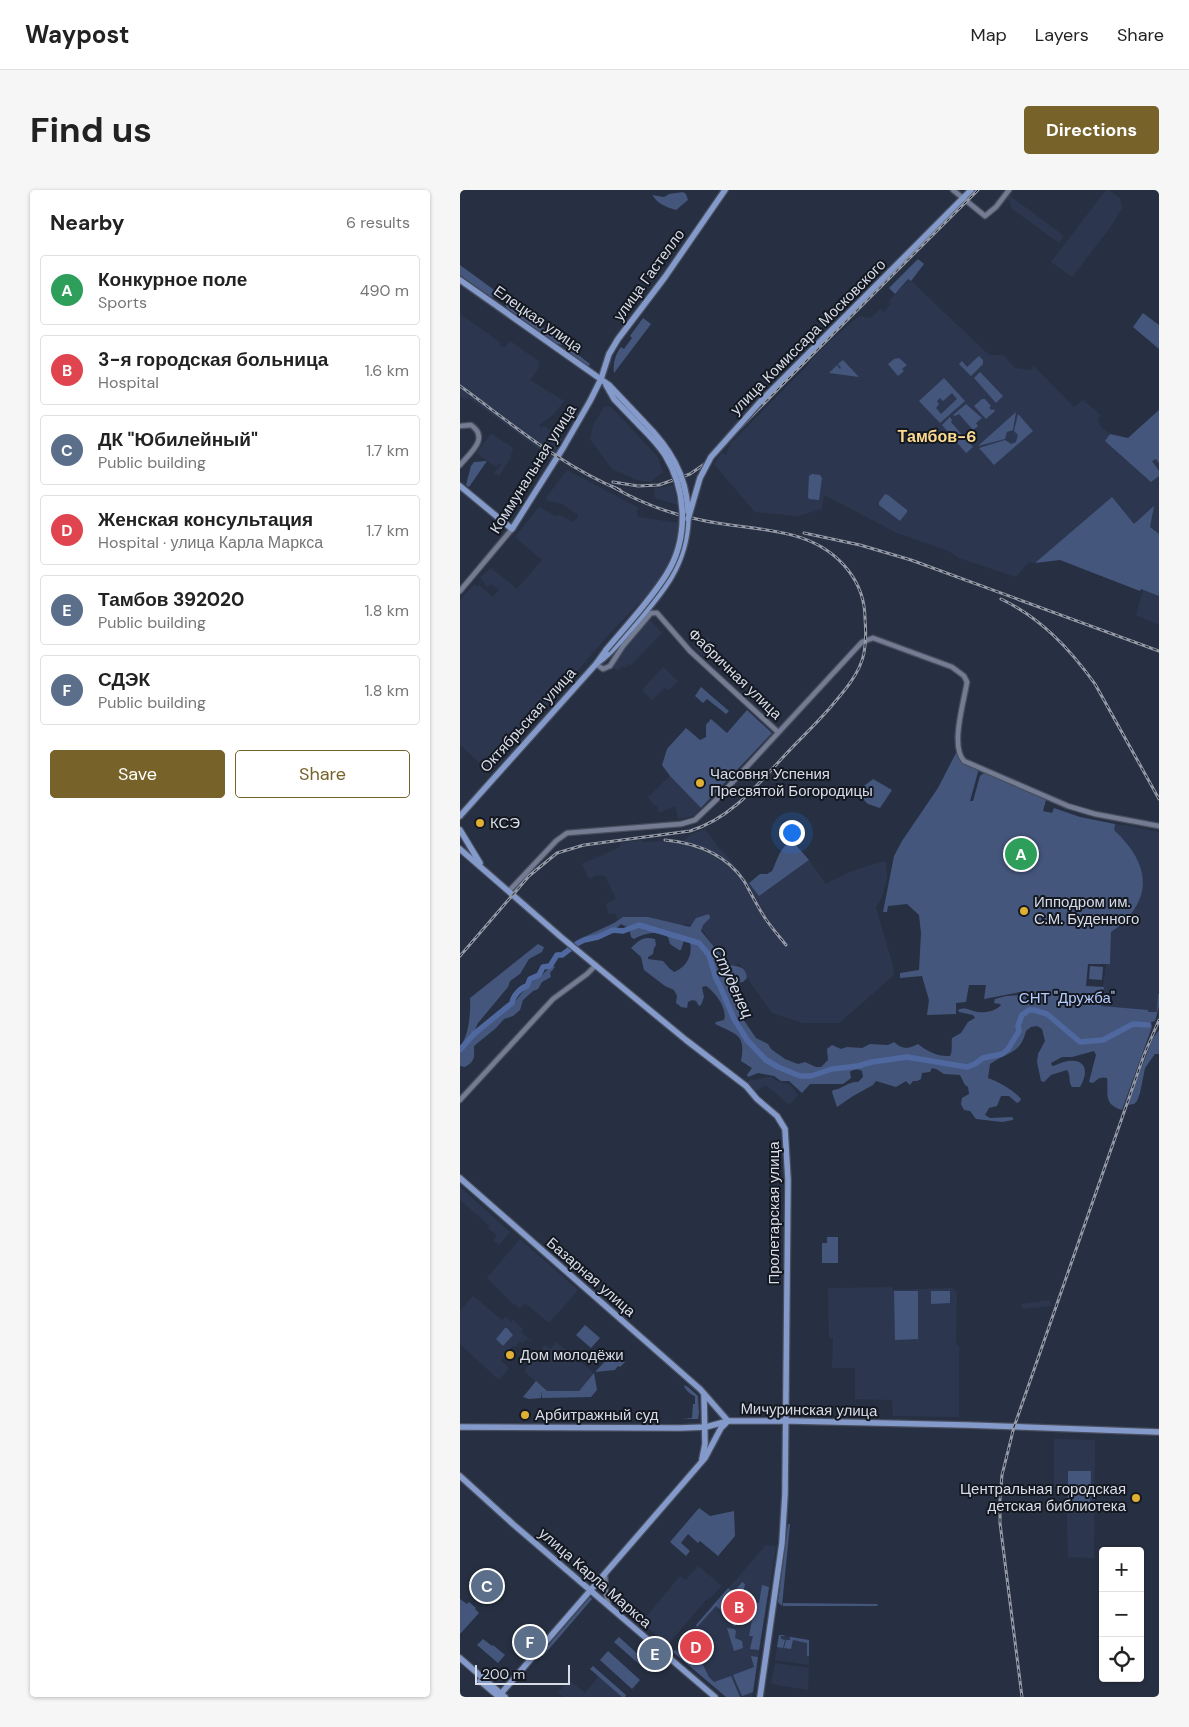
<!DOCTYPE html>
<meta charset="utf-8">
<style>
body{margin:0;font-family:"DM Sans",sans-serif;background:#f6f6f6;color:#222}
.controls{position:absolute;right:15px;bottom:15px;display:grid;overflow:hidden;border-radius:5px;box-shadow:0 1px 4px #0004}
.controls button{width:45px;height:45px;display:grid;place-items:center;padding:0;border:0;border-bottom:1px solid #e0e0e0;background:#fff;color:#222;font:25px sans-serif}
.scale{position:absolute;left:15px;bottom:12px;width:95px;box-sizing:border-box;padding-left:5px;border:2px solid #d7dce8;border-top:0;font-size:14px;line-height:18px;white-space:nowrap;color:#d7dce8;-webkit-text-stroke:4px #141820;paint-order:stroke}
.you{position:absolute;left:331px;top:642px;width:18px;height:18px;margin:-12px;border:4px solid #fff;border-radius:50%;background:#1a73e8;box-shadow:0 0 0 8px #1a73e833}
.badge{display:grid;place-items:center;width:32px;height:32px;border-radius:50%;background:#77622a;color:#fff;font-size:16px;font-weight:700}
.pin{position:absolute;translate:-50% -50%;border:2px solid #fff;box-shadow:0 1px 5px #0006}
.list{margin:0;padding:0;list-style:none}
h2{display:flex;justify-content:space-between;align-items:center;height:65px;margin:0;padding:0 20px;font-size:21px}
h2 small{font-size:16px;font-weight:400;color:#767676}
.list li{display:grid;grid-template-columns:32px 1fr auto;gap:15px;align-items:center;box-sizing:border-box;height:70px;margin:0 10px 10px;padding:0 10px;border:1px solid #e0e0e0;border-radius:5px}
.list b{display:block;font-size:19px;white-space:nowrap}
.list p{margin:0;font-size:16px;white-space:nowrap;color:#767676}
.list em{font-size:16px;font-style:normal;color:#767676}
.actions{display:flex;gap:10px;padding:15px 20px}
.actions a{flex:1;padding:11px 0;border:1px solid #77622a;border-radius:5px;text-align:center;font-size:18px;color:#77622a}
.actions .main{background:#77622a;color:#fff}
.icon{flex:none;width:28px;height:28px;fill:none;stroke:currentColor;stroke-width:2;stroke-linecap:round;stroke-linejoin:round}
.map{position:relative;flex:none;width:699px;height:1507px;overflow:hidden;border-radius:5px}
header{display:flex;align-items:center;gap:30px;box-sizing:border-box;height:70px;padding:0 25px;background:#fff;border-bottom:1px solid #e0e0e0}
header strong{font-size:24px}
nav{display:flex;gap:28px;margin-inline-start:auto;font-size:18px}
.intro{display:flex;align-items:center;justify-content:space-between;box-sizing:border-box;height:120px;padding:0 30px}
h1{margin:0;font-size:35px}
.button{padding:12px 22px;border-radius:5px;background:#77622a;color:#fff;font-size:18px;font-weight:700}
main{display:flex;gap:30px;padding:0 30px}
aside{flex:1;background:#fff;border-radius:5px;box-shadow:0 1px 4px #0004}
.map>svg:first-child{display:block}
</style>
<header>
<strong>Waypost</strong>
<nav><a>Map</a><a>Layers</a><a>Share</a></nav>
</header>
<div class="intro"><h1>Find us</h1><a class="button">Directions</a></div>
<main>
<aside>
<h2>Nearby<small>6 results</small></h2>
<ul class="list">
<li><span class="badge" style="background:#2e9e5b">A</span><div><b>Конкурное поле</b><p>Sports</p></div><em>490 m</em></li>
<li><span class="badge" style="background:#e0444e">B</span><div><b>3-я городская больница</b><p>Hospital</p></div><em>1.6 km</em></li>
<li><span class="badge" style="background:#5c6f8a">C</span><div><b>ДК &quot;Юбилейный&quot;</b><p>Public building</p></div><em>1.7 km</em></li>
<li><span class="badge" style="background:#e0444e">D</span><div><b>Женская консультация</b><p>Hospital · улица Карла Маркса</p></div><em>1.7 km</em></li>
<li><span class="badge" style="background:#5c6f8a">E</span><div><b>Тамбов 392020</b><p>Public building</p></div><em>1.8 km</em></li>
<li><span class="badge" style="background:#5c6f8a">F</span><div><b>СДЭК</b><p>Public building</p></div><em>1.8 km</em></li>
</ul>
<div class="actions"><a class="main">Save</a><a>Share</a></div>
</aside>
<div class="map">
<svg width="699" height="1507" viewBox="0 0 699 1507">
<rect width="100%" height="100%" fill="#273042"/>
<g fill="#2c374f">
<polygon points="646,0 649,0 660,8 662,18 649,39 612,87 591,72"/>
<polygon points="549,5 604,46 599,53 551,18 550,11 546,9"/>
<polygon points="449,89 529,165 543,165 555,178 571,180 574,176 614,217 623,210 641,225 638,229 640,236 651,245 668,248 699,220 699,435 676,425 683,400 681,399 680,401 600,370 568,373 556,387 499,368 489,361 437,343 364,305 362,319 338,326 295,322 254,274 262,262 266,265 269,257 271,256 270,254 348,175 349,172 370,151 399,126 411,128 420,119 424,122 431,114 429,111"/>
<polygon points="0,124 41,153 39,155 44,158 50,151 80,172 78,175 80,176 70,190 104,211 93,225 79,235 81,238 84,236 102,248 97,260 91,268 9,208 6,210 0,206"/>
<polygon points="145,216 151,217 198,267 203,282 190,292 177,290 152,279 130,249 133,235"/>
<polygon points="32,244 53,258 50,269 39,286 34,283 42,274 40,273 36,277 16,263 30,245"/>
<polygon points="107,280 179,318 177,321 178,327 219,333 215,356 207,377 188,404 150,443 30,582 0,555 0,410 14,394 17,397 19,395 33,407 39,400 31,394 27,397 20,387 31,378 57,399 82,370 55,347 79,317 96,326 100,325 113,332 118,327 118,325 102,314 89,311 86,308"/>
<polygon points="213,295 218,315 195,308 194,299"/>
<polygon points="188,428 202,443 170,476 168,475 165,478 162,476 158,481 153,477 167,454"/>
<polygon points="247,447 253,453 247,469 233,456"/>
<polygon points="203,477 218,491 209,500 205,497 192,510 183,502 183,499"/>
<polygon points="210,586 241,618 233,626 218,629 216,618 214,616 199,623 197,615 194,615 188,607"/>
<polygon points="655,634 670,636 699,642 699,816 695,831 659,834 638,834 646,774 650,774 651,742 661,734 681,705 682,696 666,652 653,640"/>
<polygon points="245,639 260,660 262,660 299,705 349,670 366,694 390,682 420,672 426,672 427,689 422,707 416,718 434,779 433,786 379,833 343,833 312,823 292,795 279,773 270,778 241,738 227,734 219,736 159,734 155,723 149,725 146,714 156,709 145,686 137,685 129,689 122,674 160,657 160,653 182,650 183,652 207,651 208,653 222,653 224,650 232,644"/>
<polygon points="307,887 312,887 315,890 330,895 338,905 332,912 328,914 306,895 295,902 292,897 287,893 290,889 295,890"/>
<polygon points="0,997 50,1042 39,1055 33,1050 37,1045 28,1038 30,1036 0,1010"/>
<polygon points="60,1049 118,1100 89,1133 65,1113 60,1118 55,1114 54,1115 27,1088"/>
<polygon points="433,1097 433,1100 493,1098 497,1102 496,1154 499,1156 499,1227 433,1226 432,1210 395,1209 395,1178 372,1178 373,1148 369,1148 368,1098"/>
<polygon points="13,1106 42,1130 46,1127 51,1132 53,1130 63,1139 61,1142 72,1152 71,1153 66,1149 63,1153 60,1151 55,1157 53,1156 44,1167 41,1171 49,1178 39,1190 0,1154 0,1121"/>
<polygon points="590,1110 591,1116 562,1119 561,1114"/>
<polygon points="96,1152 134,1183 119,1201 87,1201 64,1181 85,1155 91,1159"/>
<polygon points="594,1249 635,1250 634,1368 608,1367 606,1298 594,1297"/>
<polygon points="306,1355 316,1356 292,1507 266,1507 213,1462"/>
<polygon points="238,1376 262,1396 249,1409 248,1408 207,1455 182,1432 220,1386 226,1390"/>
<polygon points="319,1445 349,1450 349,1475 315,1470"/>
<polygon points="315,1473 349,1478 348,1500 311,1494"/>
<polygon points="139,1486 162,1507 103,1507 98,1503 109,1490 125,1503"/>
</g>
<g fill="#45567c" fill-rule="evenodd">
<path d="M223,2L226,4L228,10L216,20C206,17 198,14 192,5L204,7L209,4Z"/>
<polygon points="458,69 464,74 451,91 448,89 435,104 429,98"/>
<polygon points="0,75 41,105 31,107 0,85"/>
<polygon points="46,109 130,174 128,177 109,163 108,159 103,155 97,154 48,119 45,115"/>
<polygon points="683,123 699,135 699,159 673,137"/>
<path d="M183,128L191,134L154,183C153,173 155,165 161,157L164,159L172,148L170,146Z"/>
<polygon points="519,166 523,170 523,174 511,186 499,174 502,171 507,177"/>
<polygon points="439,168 447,175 442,179 444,181 438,186 428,174 434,169"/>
<polygon points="383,170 399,187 369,183 377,175 380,179 381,178 378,174"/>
<polygon points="520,182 543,206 536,213 514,188"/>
<path d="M484,188L505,211L480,233L459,211ZM492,203L497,209L481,224L476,218L479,214L477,211L480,208L483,211Z"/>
<polygon points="522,209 525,209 531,216 529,218 532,220 534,219 535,221 526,229 514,216"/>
<polygon points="506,214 522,228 516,233 518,236 513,240 499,224 495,226 493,225"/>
<polygon points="699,220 699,273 696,269 692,271 699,281 699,286 691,292 645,251 650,244 668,248"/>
<polygon points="556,222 553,240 547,242 545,249 518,256"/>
<polygon points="558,224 573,241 534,275 519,258 545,250 551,254 556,252 558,245 554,241"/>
<polygon points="490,227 492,230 491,232 513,257 506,263 482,235"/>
<polygon points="27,271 9,297 6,295 11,276 14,272"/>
<polygon points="352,284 360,285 362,288 359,310 349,309 348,307 349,286"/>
<polygon points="425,304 428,305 447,320 447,322 440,331 419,315 419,312"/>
<polygon points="652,307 674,334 694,316 690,337 699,344 699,406 681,399 680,401 600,370 575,373"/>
<polygon points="241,497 269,521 266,524 247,509 243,513 235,506"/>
<polygon points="287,520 312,543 241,618 210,586 202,575 207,559 226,538 240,550 246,547 246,535 251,529 267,543"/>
<path d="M497,561L502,571L517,579L518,582L510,611H513L520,586L525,582L586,610L583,621L592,623L594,618L620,627L655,634L654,640C691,674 695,711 651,742L650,774H628L626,796L644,797L641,816L688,820V822H697L698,804H699V816L695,831L691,832L692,837L662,920C642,914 649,902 647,888C640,886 637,890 633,893L629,892L636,865L634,861L612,867H602L591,873L592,876C597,875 602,872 608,871C628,869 628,884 620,897H612C608,892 611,885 607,880L591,885L584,892L581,891L577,872L578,864L585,851L582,839L577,836L571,837L566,841C560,865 547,862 530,874L528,888C537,891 555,901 561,909L560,911L557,913L549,906H541L537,916L529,918L525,925L530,928L552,927L553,928V930L542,932L516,929L510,921L504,920L501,914L502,908L509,904L508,897L505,895L500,885L484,884L476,879L472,878L470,882L462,883L461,889L457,891H453L450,895L446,891L436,897L416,891L413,895L393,906L377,917L372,902L373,900C383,899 388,891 398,892L403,887L402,881C398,879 394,879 390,882L391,888L383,894H350L342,903L329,891H321L314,886L298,883L288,887L287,885L292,878L281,871C286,844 277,845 255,834L256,832L264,830C268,819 255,802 246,796L242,797L244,807L241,815L239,816L236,811L232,810L228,812L227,818L221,817L216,813L217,806L214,800L205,796L184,780L181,767L171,758C179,751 182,746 195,749L196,755L194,758L193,764L188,767V769L203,771L209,778L214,782C228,777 234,762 229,749L224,750L221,760H219L210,754L208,747C197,740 184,743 174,749L171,747L169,738L161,734L150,744L125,749L124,747L154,733L163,727H188L230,737L236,728L249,724L250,728L243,735L241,741L269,775C279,776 286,777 287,788L283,792L273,793L283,829L296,848L308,854L311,859L325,869L338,874L345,872L356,877H361L368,870L367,859L372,855L381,859L387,857L402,858L410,854L428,855L434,852C443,860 449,859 458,854C467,861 478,867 490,866C493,860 491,853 492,848L501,843L508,832L515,828L513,825L499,822L498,820C506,816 510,821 518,822C526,823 536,821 541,815L540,814L534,813L535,809L546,806L564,805L560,802L524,809L526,795H509L506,812L496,813V824L467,825L469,810L462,786L440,788V783L459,780L461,743L459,725L447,714L428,716L427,722H423L434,666L442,651L478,598Z"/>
<polygon points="413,589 432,600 420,618 408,614 399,605 400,599"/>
<path d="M330,652L334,653L349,670L299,706L289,693L300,684H307L312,681C317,671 319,659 330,652Z"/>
<path d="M78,754L84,757L82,762L69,769L60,784L50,791L48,797L18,833L13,844H18L52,815L71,792L81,786L92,775L95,777L90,783L91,787L82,792L78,799L73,801L63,810L60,820L53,826L44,829L36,838L14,856C14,866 16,871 5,877L0,876V856C9,847 11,820 10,808Z"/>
<polygon points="630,776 643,777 642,790 629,789"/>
<polygon points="699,840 699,864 695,864 685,878 680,903 677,911 674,914 667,915 693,848"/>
<polygon points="367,1047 378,1047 378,1073 362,1073 362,1053 367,1053"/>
<polygon points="434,1101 458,1101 458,1149 435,1150"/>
<polygon points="471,1101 490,1101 490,1113 471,1114"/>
<polygon points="125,1135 140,1148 131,1158 116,1145"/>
<polygon points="45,1138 47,1138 53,1145 43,1156 36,1149"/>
<polygon points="151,1165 155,1168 157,1166 165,1172 160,1177 158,1176 155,1180 135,1182"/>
<polygon points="134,1183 137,1200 131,1207 82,1208 82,1201 81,1208 69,1209 63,1207 76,1191 87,1201 119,1201"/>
<path d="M224,1195L228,1197L238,1206L239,1223L238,1229H222L232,1228L233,1214H235V1206C232,1206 224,1199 224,1195Z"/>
<polygon points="608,1281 631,1281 630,1320 608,1320"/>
<polygon points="239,1318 250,1326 274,1321 275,1346 258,1366 240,1351 238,1353 228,1344 221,1353 230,1361 226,1366 210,1352"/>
<polygon points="328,1334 330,1334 322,1416 318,1412"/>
<polygon points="282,1392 285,1394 276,1436 274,1436 269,1430 269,1424 264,1419 262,1421 256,1416 237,1437 236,1435 268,1398 274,1402"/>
<polygon points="302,1395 309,1397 299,1460 290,1459 293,1446 289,1446 295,1413 299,1413"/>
<polygon points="130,1407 132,1409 83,1466 81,1463 84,1463 87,1460 86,1458"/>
<polygon points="0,1409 7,1414 9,1412 16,1418 15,1419 19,1423 0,1444"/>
<polygon points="323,1413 418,1414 417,1416 323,1416"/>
<polygon points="267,1438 274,1439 276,1441 275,1448 282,1451 283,1458 274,1461"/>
<polygon points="319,1445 349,1450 349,1466 347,1466 347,1453 333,1450 331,1459 324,1458 326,1450 330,1450 330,1447 321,1445 321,1449 325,1450 323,1458 317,1457"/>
<polygon points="159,1447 192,1477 188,1482 154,1452"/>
<polygon points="23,1449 32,1456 33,1455 45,1465 38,1473 17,1455"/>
<polygon points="215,1460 231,1470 234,1467 243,1475 249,1487 254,1492 271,1486 280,1507 266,1507 213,1462"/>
<polygon points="148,1461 180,1490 172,1499 140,1470"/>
<polygon points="291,1466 298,1467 293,1502 282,1506 273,1485 294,1477"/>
<polygon points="133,1476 166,1505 165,1507 162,1507 130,1479"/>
</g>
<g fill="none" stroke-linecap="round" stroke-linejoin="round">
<path stroke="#5068a0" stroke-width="5.5" d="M0,860L14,844L52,813C53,806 60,798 67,796L70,789L79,785L83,777L90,776L97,765H102L118,753L124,750L138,747L153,740L163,741L179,735L239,753L249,765L256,789L260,796L274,829L287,850L306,870L318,877L340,886H351L372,879L398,876L412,872L447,867L507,877L515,874L523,868L542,864L548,859L559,841L558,836L562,825L569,820H574L587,824L620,852L643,850L673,834L688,835"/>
<g stroke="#484e5e" stroke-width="7">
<g id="minor">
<polyline points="493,0 525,26 536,17 549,0"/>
<path d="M0,236L11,235C30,248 10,263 0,275"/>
<polyline points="0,401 52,339"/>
<polyline points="136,474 143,479 150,476 163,456 191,423 197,423 230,461 318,542"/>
<path d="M49,701L96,651L107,643L221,634L235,630L257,609L402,452L413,448L492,477L504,486L507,492C504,512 490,556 504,571L608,616L635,624L699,636"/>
<polyline points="0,910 93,809 127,784 136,775"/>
<polyline points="145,1384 146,1404 149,1416"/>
</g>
</g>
<g stroke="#484e5e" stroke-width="8">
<g id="major">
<polyline points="0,90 149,195 184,232"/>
<polyline points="146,195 154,209 180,236"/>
<polyline points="300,212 511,0"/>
<polyline points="0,296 52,339 103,258 130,211 141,189 149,164 158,149 205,87 265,0"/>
<path d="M137,473C150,465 160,451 170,440C200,405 226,378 228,329"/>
<polyline points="0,626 136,474 146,460"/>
<polyline points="0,640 20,673"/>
<polyline points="0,659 101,747 226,850 286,896 297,909 317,926 325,939 328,990 325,1304 322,1353 300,1507"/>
<polyline points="0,988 240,1199 268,1231"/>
<polyline points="0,1237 220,1238 246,1237 268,1231 333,1231 507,1235 699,1242"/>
<polyline points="242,1269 245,1254 244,1204"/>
<polyline points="0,1286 54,1335 255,1507"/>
<polyline points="0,1468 45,1507"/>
<polyline points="20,1491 39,1507"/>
<polyline points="38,1507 245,1268 261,1238 266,1233"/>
</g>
</g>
<use href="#minor" stroke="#737c92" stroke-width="4.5"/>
<use href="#major" stroke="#849acb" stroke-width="5.5"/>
<g stroke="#9399a7" stroke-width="3">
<g id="rail">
<path d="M0,196C51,233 101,276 160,300"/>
<polyline points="153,292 178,296 199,295 230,284 246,273 322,195 518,0"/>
<polyline points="344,343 400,355 451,370 699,461"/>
<path d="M541,409C581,428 610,459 635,494L699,609"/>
<path d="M205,650C236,653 265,663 284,691C291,703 297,716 305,728C311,737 319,746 326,755"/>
<path d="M0,766L69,686L97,663L124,655L230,641C272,628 298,594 326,564C340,549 355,535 368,520C382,504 400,484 404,463C406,452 406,440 405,429C405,411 399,394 388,380C352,334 293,342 241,330C210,324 181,313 153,297"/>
<polyline points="562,1507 540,1333 540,1308 542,1285 554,1237 684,865 699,830"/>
</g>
</g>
<use href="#rail" stroke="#141820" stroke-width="1" stroke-dasharray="4" stroke-linecap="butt"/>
<g stroke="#484e5e" stroke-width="8" stroke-linecap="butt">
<g id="major-bridge">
<path d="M184,232C209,257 227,285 228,322"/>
<polyline points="228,329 240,288 251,267 300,212"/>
<path d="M146,460C166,436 189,412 206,385C229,349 227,301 205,265C198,254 189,245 180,236"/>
</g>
</g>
<use href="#major-bridge" stroke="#849acb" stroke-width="5.5"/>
</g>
<g fill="#e0b034" stroke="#141820" stroke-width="2">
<circle cx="240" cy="593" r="5"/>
<circle cx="20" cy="633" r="5"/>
<circle cx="564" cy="721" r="5"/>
<circle cx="50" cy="1165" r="5"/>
<circle cx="65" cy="1225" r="5"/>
<circle cx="676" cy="1308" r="5"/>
</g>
<g text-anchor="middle" stroke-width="4" stroke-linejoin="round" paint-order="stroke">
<g font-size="15" fill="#d7dce8" stroke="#141820">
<text transform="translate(189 85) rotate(-54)" y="5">улица Гастелло</text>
<text transform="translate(78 129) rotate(35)" y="5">Елецкая улица</text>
<text transform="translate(348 147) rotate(-45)" y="5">улица Комиссара Московского</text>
<text transform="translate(73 279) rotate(-58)" y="5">Коммунальная улица</text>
<text transform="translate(275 484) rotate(44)" y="5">Фабричная улица</text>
<text transform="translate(68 530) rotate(-48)" y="5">Октябрьская улица</text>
<text transform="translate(314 1023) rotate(-90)" y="5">Пролетарская улица</text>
<text transform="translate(131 1087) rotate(41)" y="5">Базарная улица</text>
<text transform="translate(349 1220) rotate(1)" y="5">Мичуринская улица</text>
<text transform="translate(135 1388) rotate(41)" y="5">улица Карла Маркса</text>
</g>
<g font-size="15" fill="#d7dce8" stroke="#141820" text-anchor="start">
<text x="250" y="589">Часовня Успения<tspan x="250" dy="17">Пресвятой Богородицы</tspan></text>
<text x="30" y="638">КСЭ</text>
<text x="574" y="717">Ипподром им.<tspan x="574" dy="17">С.М. Буденного</tspan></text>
<text x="60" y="1170">Дом молодёжи</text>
<text x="75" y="1230">Арбитражный суд</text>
<text x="666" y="1304" text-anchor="end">Центральная городская<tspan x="666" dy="17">детская библиотека</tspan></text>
</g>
<g font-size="15" fill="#b6cdff" stroke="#141820">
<text x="607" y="813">СНТ "Дружба"</text>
</g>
<g font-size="16" font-weight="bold" fill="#fcda90" stroke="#141820">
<text x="477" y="252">Тамбов-6</text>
</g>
<g font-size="16" font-style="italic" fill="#d7dff0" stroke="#141820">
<text transform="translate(273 792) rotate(65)" y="6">Студенец</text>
</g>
</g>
</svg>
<div class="controls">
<button>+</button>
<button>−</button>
<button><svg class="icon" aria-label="locate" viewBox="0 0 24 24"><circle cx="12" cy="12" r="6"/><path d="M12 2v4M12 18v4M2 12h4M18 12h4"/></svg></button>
</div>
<div class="scale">200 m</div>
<div class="you"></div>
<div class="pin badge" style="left:561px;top:664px;background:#2e9e5b">A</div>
<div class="pin badge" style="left:279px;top:1417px;background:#e0444e">B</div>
<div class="pin badge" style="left:27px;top:1396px;background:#5c6f8a">C</div>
<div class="pin badge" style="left:236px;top:1457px;background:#e0444e">D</div>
<div class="pin badge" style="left:195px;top:1464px;background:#5c6f8a">E</div>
<div class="pin badge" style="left:70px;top:1452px;background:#5c6f8a">F</div>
</div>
</main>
